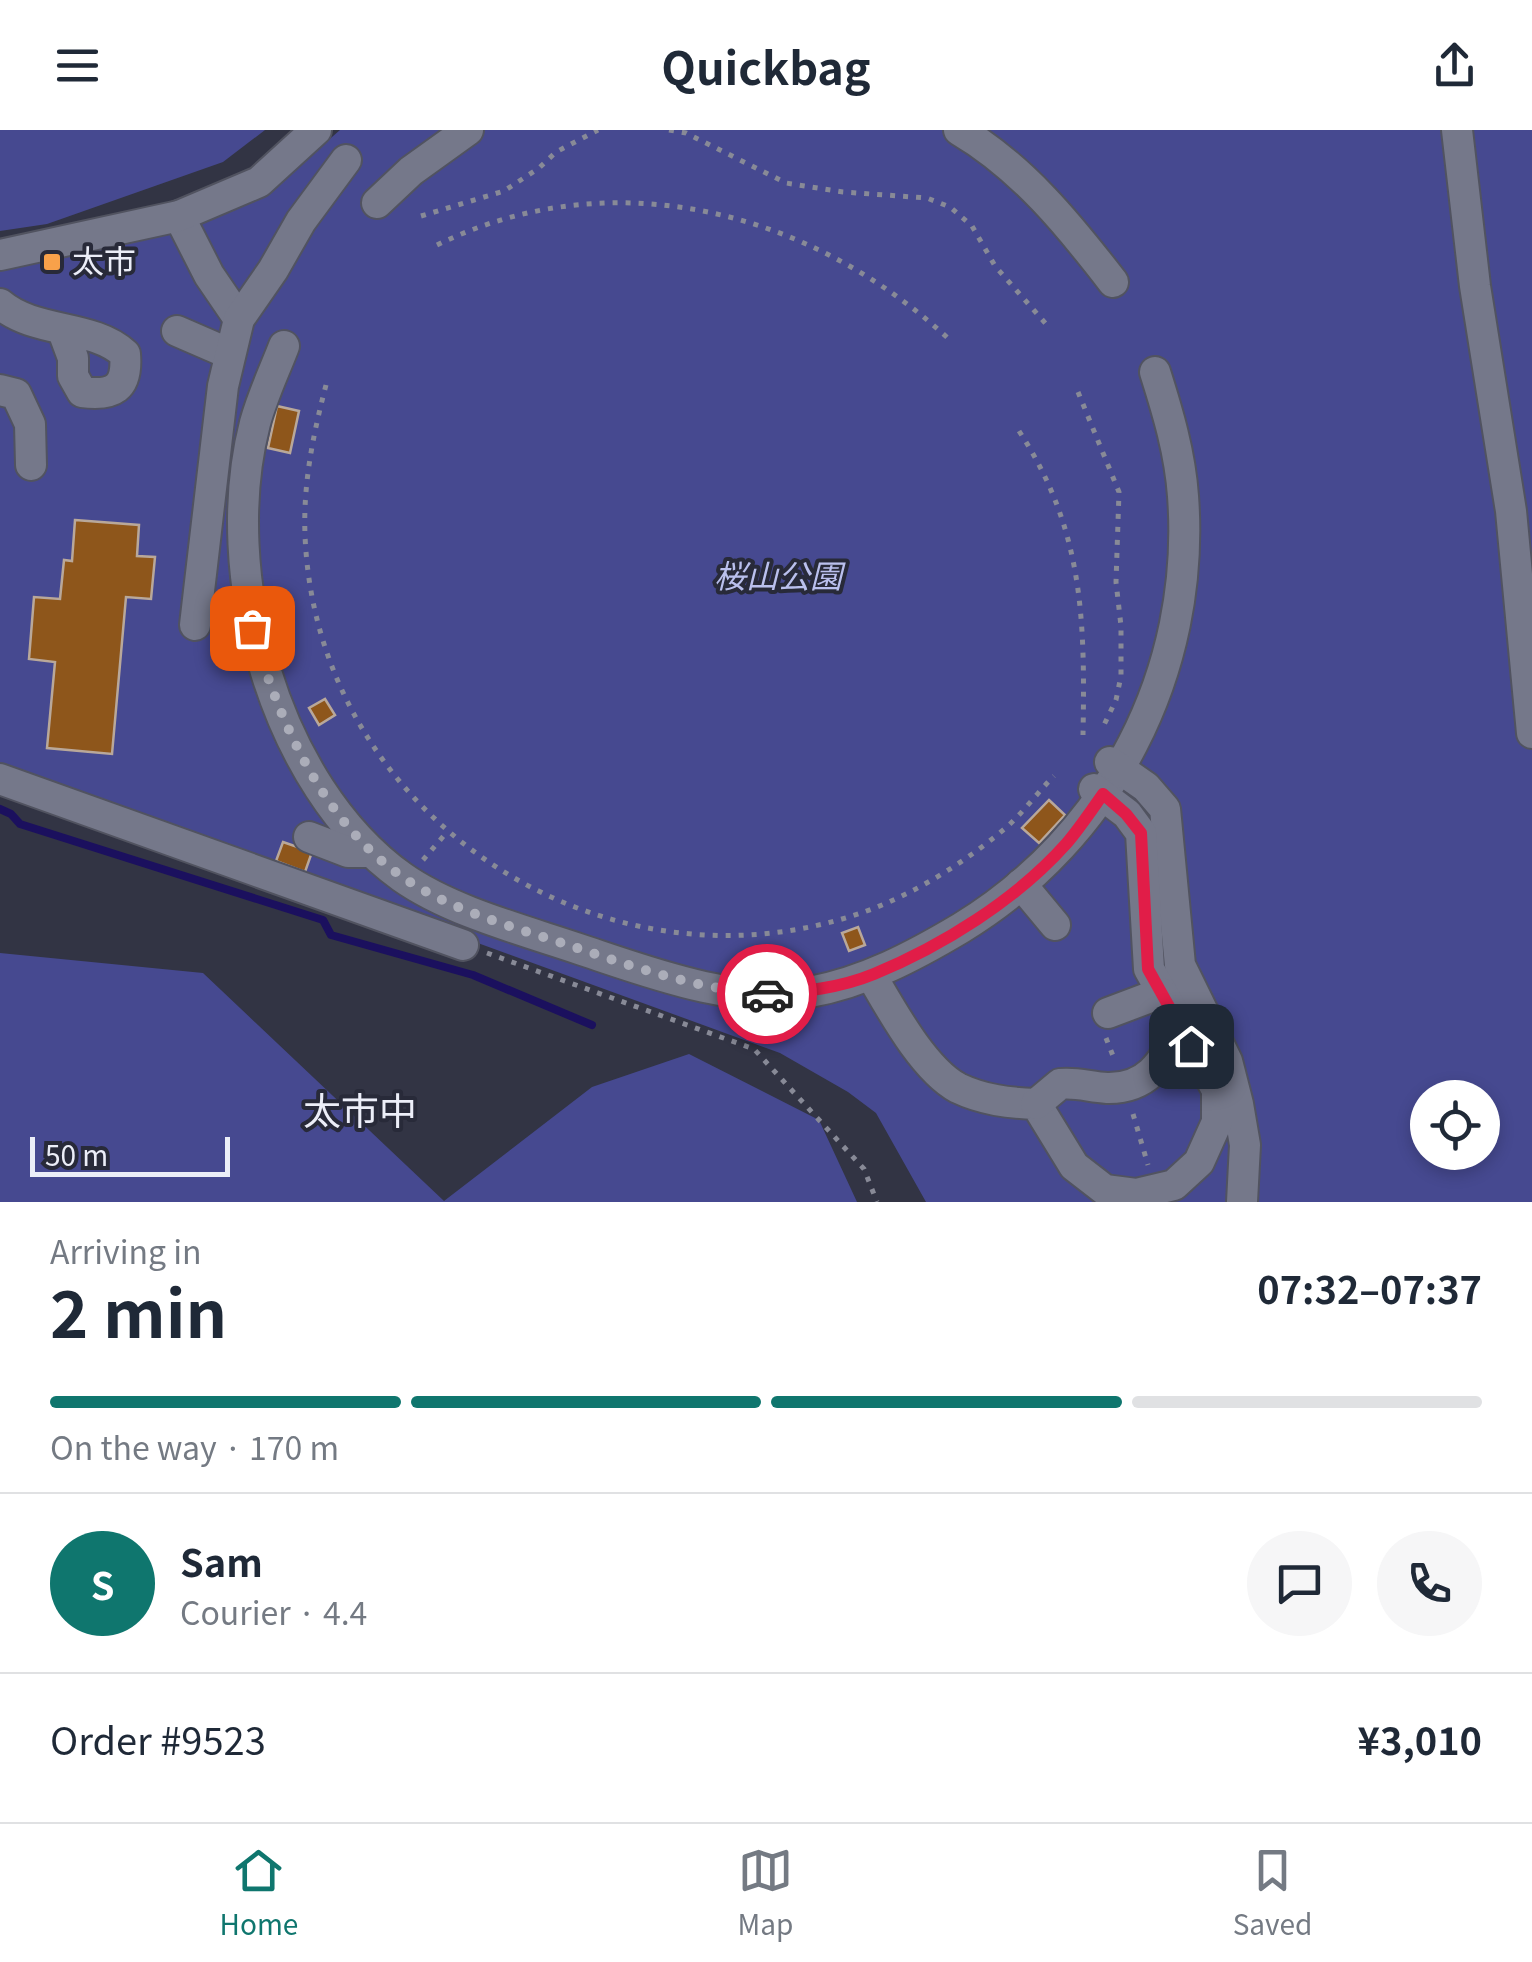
<!DOCTYPE html>
<meta charset="utf-8">
<style>
body{margin:0;font-family:Georgia,"Noto Sans JP",serif;background:#f6f6f7;color:#1f2937;height:100vh;display:flex;flex-direction:column;font-size:38px;white-space:nowrap}
*{box-sizing:border-box;margin:0}
p{font-size:32px;color:#747a83}
.icon{flex:none;width:55px;height:55px;fill:none;stroke:currentColor;stroke-width:2;stroke-linecap:round;stroke-linejoin:round}
.map{position:relative;height:1072px;overflow:hidden}
.side{display:flex;flex-direction:column;background:#fff;flex:1}
.side>*{flex:none}
.tools{position:absolute;left:1410px;top:950px;display:grid;gap:20px}
.tools a{display:grid;place-items:center;width:90px;height:90px;border-radius:50%;background:#fff;box-shadow:0 5px 15px #0003;font-size:50px}
.scale{position:absolute;left:30px;bottom:25px;width:200px;box-sizing:border-box;padding-left:10px;border:5px solid #eceef8;border-top:0;font-size:28px;line-height:35px;white-space:nowrap;color:#eceef8;-webkit-text-stroke:8px #282a39;paint-order:stroke}
.pin{position:absolute;display:grid;place-items:center;width:85px;height:85px;color:#fff;margin:-42px;border-radius:20px;box-shadow:0 5px 15px #0006}
.courier{position:absolute;display:grid;place-items:center;width:100px;height:100px;margin:-50px;border:8px solid #e11d48;border-radius:50%;background:#fff;color:#222;box-shadow:0 2px 12px #0007}
.head em{font-style:normal;font-weight:700}
.head div{display:flex;flex-direction:column-reverse}
.head{display:flex;align-items:center;justify-content:space-between;height:170px;padding:0 50px}
h1{font-size:65px;font-weight:700;line-height:75px}
.bar{display:grid;grid-template-columns:repeat(4,1fr);gap:15px 10px;align-content:center;height:120px;padding:0 50px}
.bar i{height:12px;border-radius:8px;background:#e0e1e3}
.bar .selected{background:#0f766e}
.bar p{grid-column:span 4}
.line{display:flex;align-items:center;gap:25px;padding:0 50px;border-top:2px solid #e0e1e3}
.line div{flex:1}
.round{display:grid;place-items:center;flex:none;width:105px;height:105px;border-radius:52px;background:#f6f6f7}
header{display:flex;justify-content:space-between;align-items:center;height:130px;padding:0 50px;background:#fff;font-size:45px;font-weight:700}
.tab-bar{display:flex;justify-content:space-around;align-items:center;height:140px;border-top:2px solid #e0e1e3;background:#fff;font-size:28px;color:#747a83}
.tab-bar a{display:grid;justify-items:center;gap:5px}
.tab-bar .selected{color:#0f766e}
.map>svg:first-child{display:block}
.green{fill:#464990;fill-rule:evenodd}
.lines{fill:none;stroke-linecap:round;stroke-linejoin:round}
.stream{stroke:#1b105e;stroke-width:8}
.building{fill:#8e561b;stroke:#b9a89a;stroke-width:2.5}
.minor-casing{stroke:#515360;stroke-width:34}
.path{stroke:#888a97;stroke-width:5;stroke-dasharray:5 8;stroke-linecap:butt}
.minor{stroke:#75788a;stroke-width:30}
.done{stroke:#abadb9;stroke-width:10;stroke-dasharray:0 18}
.route{stroke:#e11d48;stroke-width:12}
.poi-dot{fill:#f8a14a;stroke:#282a39;stroke-width:4}
.labels{text-anchor:middle;stroke-width:8;stroke-linejoin:round;paint-order:stroke}
.poi-label{font-size:32px;fill:#eceef8;stroke:#282a39;text-anchor:start}
.park-label{font-size:32px;font-style:italic;fill:#bac0ed;stroke:#282a39}
.quarter-label{font-size:38px;fill:#eceef8;stroke:#282a39}
</style>
<header><svg class="icon" aria-label="menu" viewBox="0 0 24 24"><path d="M4 6h16M4 12h16M4 18h16"/></svg>Quickbag<svg class="icon" aria-label="share" viewBox="0 0 24 24"><path d="M12 15V3M7 8l5-5 5 5M5 13v7h14v-7"/></svg></header>
<div class="map">
<svg width="1532" height="1072" viewBox="0 0 1532 1072">
<rect width="100%" height="100%" fill="#323444"/>
<g class="green">
<polygon points="0,0 265,0 223,32 47,94 0,101"/>
<path d="M340,0h1192v1072h-606l-50,-89 -28,-21 -68,-39 -780,-284v-499l196,-43 72,-34zM1428,968h54v54h-54z"/>
<polygon points="0,823 203,843 444,1071 592,957 689,924 819,990 857,1072 0,1072"/>
</g>
<g class="lines">
<polyline class="stream" points="0,679 11,684 20,694 323,790 331,805 473,845 592,895"/>
</g>
<g class="building">
<polygon points="277,276 299,281 290,323 268,318"/>
<polygon points="75,390 139,395 137,426 155,427 151,469 126,467 112,624 47,618 55,532 29,529 34,467 60,469 64,430 72,431"/>
<polygon points="325,569 335,585 319,595 309,578"/>
<polygon points="1049,670 1065,685 1039,713 1022,698"/>
<polygon points="283,712 312,722 305,742 276,731"/>
<polygon points="858,797 865,815 849,821 842,803"/>
</g>
<g class="lines">
<defs>
<g id="minor">
<path d="M959,0c63,37 110,95 154,152"/>
<polyline points="1457,0 1475,156 1511,381 1532,603"/>
<polyline points="377,73 411,41 468,0"/>
<polyline points="179,86 209,145 239,189"/>
<polyline points="0,125 179,86 259,52 316,0"/>
<path d="M0,174c35,30 93,20 125,50 3,35 -12,42 -43,38l-9,-16v-18l-10,-27"/>
<polyline points="177,201 230,224"/>
<path d="M284,216c-10,26 -22,51 -29,77 -39,150 19,362 147,454 48,34 121,53 177,72 72,24 155,56 231,43 55,-10 104,-36 151,-64 149,-91 235,-256 222,-432 -3,-43 -15,-83 -28,-124"/>
<polyline points="0,260 16,264 30,294 31,335"/>
<polyline points="195,495 223,256 239,189 273,140 301,91 346,30"/>
<polyline points="1110,632 1146,657 1165,679 1180,835 1227,931 1238,974 1245,1015 1242,1072"/>
<polyline points="0,649 463,815"/>
<polyline points="309,707 348,722 371,722"/>
<polyline points="1021,754 1055,795"/>
<path d="M871,845c20,34 52,94 87,113 25,12 51,15 78,16l38,62 31,24 31,4 38,-9 25,-23 18,-40v-32l-68,-121 -8,-136 -14,-19 -33,-25"/>
<polyline points="1108,883 1161,863"/>
<path d="M1036,974l24,-20c16,-2 30,3 47,4 42,1 56,-27 74,-59"/>
</g>
</defs>
<use href="#minor" class="minor-casing"/>
<g class="path">
<polyline points="669,0 686,3 786,53 843,62 927,68 950,77 972,96 995,136 1046,194"/>
<polyline points="421,86 504,61 539,38 556,22 598,0"/>
<path d="M437,115c176,-86 375,-34 514,96"/>
<path d="M326,255c-13,50 -23,99 -21,150 11,283 303,473 567,374 49,-19 96,-49 136,-83 16,-15 30,-34 46,-50"/>
<polyline points="1078,262 1119,362 1116,452 1121,496 1121,546 1116,570 1102,599"/>
<path d="M1019,301c65,99 66,190 64,304"/>
<polyline points="423,730 447,702"/>
<polyline points="487,823 754,919 864,1039 877,1072"/>
<polyline points="1106,908 1115,931"/>
<polyline points="1133,984 1148,1035"/>
</g>
<use href="#minor" class="minor"/>
</g>
<g class="lines">
<path class="done" d="M252,498c27,92 70,194 152,250 47,33 116,51 170,69 63,21 127,43 193,47"/>
<path class="route" d="M767,864c36,-2 73,-6 107,-20 68,-28 142,-74 192,-130 13,-15 25,-33 37,-50l23,20 15,19 7,136 43,77"/>
</g>
<rect class="poi-dot" x="42" y="122" width="20" height="20" rx="5"/>
<g class="labels">
<g class="poi-label">
<text x="72" y="143">太市</text>
</g>
<g class="park-label">
<text x="778" y="458">桜山公園</text>
</g>
<g class="quarter-label">
<text x="360" y="995">太市中</text>
</g>
</g>
</svg>
<div class="tools">
<a><svg class="icon" aria-label="locate" viewBox="0 0 24 24"><circle cx="12" cy="12" r="6"/><path d="M12 2v4M12 18v4M2 12h4M18 12h4"/></svg></a>
</div>
<div class="scale">50 m</div>
<div class="pin" style="left:252px;top:498px;background:#ea580c"><svg class="icon" aria-label="bag" viewBox="0 0 24 24"><path d="M5 8h14l-1 12H6zM9 8a3 3 0 0 1 6 0"/></svg></div>
<div class="pin" style="left:1191px;top:916px;background:#1f2937"><svg class="icon" aria-label="home" viewBox="0 0 24 24"><path d="M3 11l9-7 9 7M6 9v11h12V9"/></svg></div>
<div class="courier" style="left:767px;top:864px"><svg class="icon" aria-label="car" viewBox="0 0 24 24"><path d="M5 17H2v-5l4-1 3-4h7l3 4 3 1v5h-3M9 17h6M6 11h13"/><circle cx="7" cy="17" r="2"/><circle cx="17" cy="17" r="2"/></svg></div>
</div>
<section class="side">
<div class="head"><div><h1>2 min</h1><p>Arriving in</p></div><em>07:32–07:37</em></div>
<div class="bar"><i class="selected"></i><i class="selected"></i><i class="selected"></i><i></i><p>On the way · 170 m</p></div>
<div class="line" style="height:180px"><b class="round" style="background:#0f766e;color:#fff">S</b><div><b>Sam</b><p>Courier · 4.4</p></div><a class="round"><svg class="icon" aria-label="chat" viewBox="0 0 24 24"><path d="M4 5h16v11H9l-5 4z"/></svg></a><a class="round"><svg class="icon" aria-label="phone" viewBox="0 0 24 24"><path d="M5 4h4l2 5-3 2q2 4 5 5l2-3 5 2v4C11 20 4 13 5 4z"/></svg></a></div>
<div class="line" style="height:130px"><div>Order #9523</div><b>¥3,010</b></div>
</section>
<nav class="tab-bar">
<a class="selected"><svg class="icon" aria-label="home" viewBox="0 0 24 24"><path d="M3 11l9-7 9 7M6 9v11h12V9"/></svg>Home</a>
<a><svg class="icon" aria-label="map" viewBox="0 0 24 24"><path d="M3 6l6-2 6 2 6-2v14l-6 2-6-2-6 2zM9 4v14M15 6v14"/></svg>Map</a>
<a><svg class="icon" aria-label="saved" viewBox="0 0 24 24"><path d="M7 4h10v16l-5-4-5 4z"/></svg>Saved</a>
</nav>
